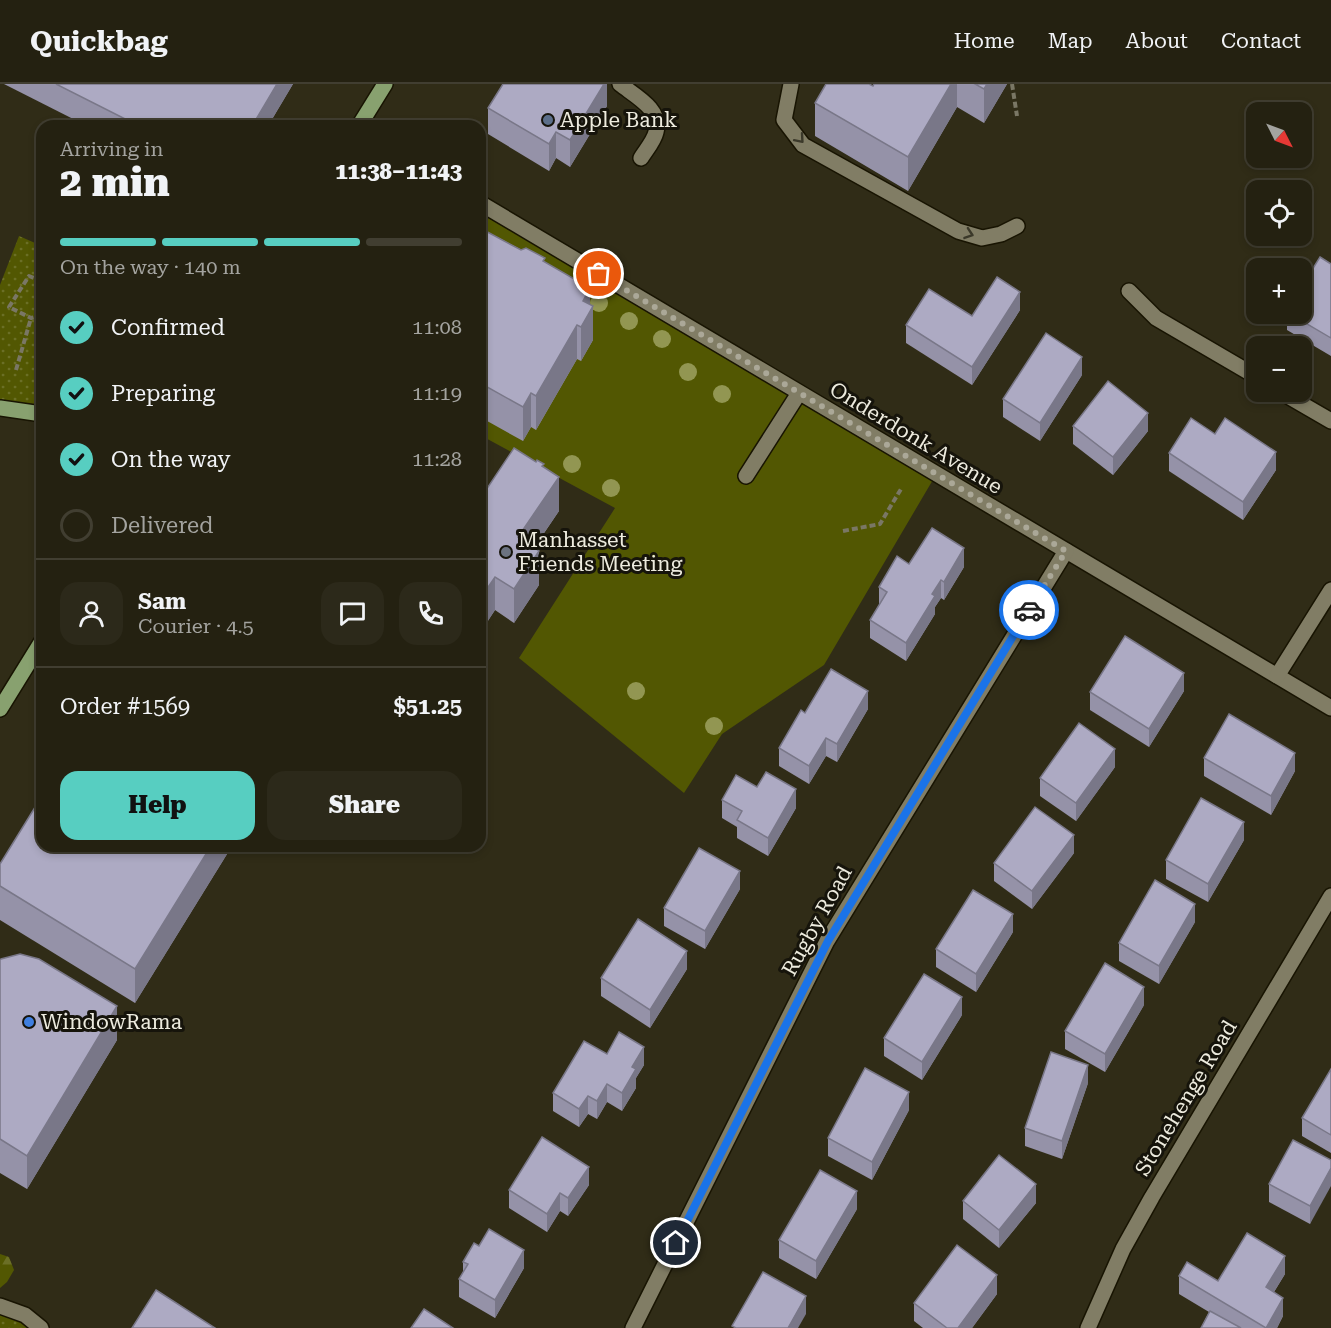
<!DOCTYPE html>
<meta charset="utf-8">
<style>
body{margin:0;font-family:"Roboto Serif",serif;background:#2c291a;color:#f1f3f6;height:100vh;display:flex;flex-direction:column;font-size:22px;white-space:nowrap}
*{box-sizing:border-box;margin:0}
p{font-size:20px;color:#a3a39f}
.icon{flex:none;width:33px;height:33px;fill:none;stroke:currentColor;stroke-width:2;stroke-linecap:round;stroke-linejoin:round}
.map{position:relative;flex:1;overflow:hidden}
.sheet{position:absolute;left:36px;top:36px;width:450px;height:732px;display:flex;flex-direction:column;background:#242111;border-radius:18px;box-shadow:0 3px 9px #0003,0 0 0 2px #413e31}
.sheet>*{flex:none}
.needle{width:39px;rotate:132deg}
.fabs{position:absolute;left:1246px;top:18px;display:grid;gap:12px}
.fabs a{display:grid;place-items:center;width:66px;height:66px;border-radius:12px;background:#242111;box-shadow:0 3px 9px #0003,0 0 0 2px #413e31;font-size:30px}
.pin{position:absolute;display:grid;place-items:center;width:51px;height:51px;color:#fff;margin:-26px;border:3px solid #fff;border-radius:50%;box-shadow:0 2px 6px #0007}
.courier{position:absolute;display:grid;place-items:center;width:60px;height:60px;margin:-30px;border:4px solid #1a73e8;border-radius:50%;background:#fff;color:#222;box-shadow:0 2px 8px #0007}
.summary em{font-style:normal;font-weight:800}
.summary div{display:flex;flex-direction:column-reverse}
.summary{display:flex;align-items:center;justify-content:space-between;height:102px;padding:0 24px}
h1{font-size:39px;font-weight:800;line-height:45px}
.bar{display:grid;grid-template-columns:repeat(4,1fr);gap:9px 6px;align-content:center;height:72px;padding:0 24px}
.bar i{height:8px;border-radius:4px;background:#413e31}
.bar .on{background:#57cec1}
.bar p{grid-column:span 4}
.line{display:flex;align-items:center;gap:15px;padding:0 24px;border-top:2px solid #413e31}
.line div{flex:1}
.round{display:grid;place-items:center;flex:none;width:63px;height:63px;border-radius:18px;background:#2c291a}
ol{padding:0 24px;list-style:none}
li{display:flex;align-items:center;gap:18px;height:66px}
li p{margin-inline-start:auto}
li .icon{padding:6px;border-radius:50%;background:#57cec1;color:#111;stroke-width:4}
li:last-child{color:#a3a39f}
li i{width:33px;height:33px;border:3px solid #413e31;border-radius:50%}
.button{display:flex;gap:12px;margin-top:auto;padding:12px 24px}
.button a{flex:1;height:69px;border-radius:18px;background:#57cec1;color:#111;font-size:24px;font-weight:800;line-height:69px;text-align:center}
.button a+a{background:#2c291a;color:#f1f3f6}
header{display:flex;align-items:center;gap:36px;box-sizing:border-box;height:84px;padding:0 30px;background:#242111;border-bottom:2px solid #413e31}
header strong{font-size:28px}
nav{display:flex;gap:33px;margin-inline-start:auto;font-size:21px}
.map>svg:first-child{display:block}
.grass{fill:#525702}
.forest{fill:url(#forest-firs)}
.park{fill:url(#park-dots)}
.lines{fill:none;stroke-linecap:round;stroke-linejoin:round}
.minor-casing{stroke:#181402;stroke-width:18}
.major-casing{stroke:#181402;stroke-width:18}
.path{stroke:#7a7765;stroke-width:4;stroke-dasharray:6 3;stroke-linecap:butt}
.minor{stroke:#817d65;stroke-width:15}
.major{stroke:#88a16f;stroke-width:15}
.tree{fill:#929652}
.wall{fill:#9592a8}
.shaded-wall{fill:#797788}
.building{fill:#adaac3;stroke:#797788;stroke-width:1.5}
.oneway{stroke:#3b392a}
.done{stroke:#aba898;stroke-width:6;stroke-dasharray:0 10.8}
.route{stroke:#1a73e8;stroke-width:8}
.service-dot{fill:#5c6f8a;stroke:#16140b;stroke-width:2}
.worship-dot{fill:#6b7280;stroke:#16140b;stroke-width:2}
.shop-dot{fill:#3f7fe0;stroke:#16140b;stroke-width:2}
.labels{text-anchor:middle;stroke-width:6;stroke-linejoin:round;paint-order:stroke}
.poi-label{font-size:21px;fill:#edebde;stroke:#16140b;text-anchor:start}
.street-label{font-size:21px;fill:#edebde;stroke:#16140b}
</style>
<header>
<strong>Quickbag</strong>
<nav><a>Home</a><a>Map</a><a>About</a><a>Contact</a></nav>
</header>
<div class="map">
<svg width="1331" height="1244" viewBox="0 0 1331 1244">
<defs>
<pattern id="forest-firs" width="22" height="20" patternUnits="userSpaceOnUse" patternTransform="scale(1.5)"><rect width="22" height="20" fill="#525702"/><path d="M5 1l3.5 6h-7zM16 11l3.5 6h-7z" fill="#6b6f26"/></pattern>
<pattern id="park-dots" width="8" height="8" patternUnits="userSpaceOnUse" patternTransform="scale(1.5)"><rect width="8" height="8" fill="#525702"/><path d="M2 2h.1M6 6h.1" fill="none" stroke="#6b6f26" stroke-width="1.8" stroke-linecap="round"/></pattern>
</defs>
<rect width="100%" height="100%" fill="#302c17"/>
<polygon class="grass" points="480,129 934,394 824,581 722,650 684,709 519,574 615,424 480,351"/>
<polygon class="forest" points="0,1170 9,1173 14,1186 7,1198 0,1204"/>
<g class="park">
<polygon points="19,152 42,162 42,330 0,326 0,201"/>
<polygon points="0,1222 41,1244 0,1244"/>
</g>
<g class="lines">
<defs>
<g id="minor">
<path d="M620,0c15,12 42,25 36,48 -2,9 -10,18 -15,26"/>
<polyline points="791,0 784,36 803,61 958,147 982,154 1001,150 1017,142"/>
<polyline points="480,119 1331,624"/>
<polyline points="1129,207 1156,234 1257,293"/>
<polyline points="1281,308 1331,337"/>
<polyline points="746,392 799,309"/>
<polyline points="1277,592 1331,506"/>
<polyline points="0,1222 25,1231 41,1244"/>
<polyline points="633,1244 827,857 1066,467"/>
<polyline points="1088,1244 1123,1165 1152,1113 1331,812"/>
</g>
<g id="major">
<polyline points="359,42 385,0"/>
<polyline points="0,324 42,330"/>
<polyline points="0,625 42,557"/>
</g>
</defs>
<use href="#minor" class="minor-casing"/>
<use href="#major" class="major-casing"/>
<g class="path">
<polyline points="1012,0 1017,32"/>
<polyline points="42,197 29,192 9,223 31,234 42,231"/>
<polyline points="16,286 31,234"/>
<polyline points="843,447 880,440 901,405"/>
</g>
<use href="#minor" class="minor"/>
<use href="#major" class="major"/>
</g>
<g class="tree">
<circle cx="599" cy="219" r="9"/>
<circle cx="629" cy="237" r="9"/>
<circle cx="662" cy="255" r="9"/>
<circle cx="688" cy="288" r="9"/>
<circle cx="722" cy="310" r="9"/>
<circle cx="572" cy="380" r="9"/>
<circle cx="611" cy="404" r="9"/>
<circle cx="636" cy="607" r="9"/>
<circle cx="714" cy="642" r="9"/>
</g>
<g class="wall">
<polygon points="4,0 293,0 268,42 87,42"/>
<polygon points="607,0 607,22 570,83 556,74 549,87 488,50 488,24"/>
<polygon points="874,0 1007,0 984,39 957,23 908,107 815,52 815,19 873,2"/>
<polygon points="480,144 545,178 590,221 593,256 581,277 577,275 536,346 531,343 523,357 480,333"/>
<polygon points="1331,180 1331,272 1287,246 1287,230 1302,230"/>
<polygon points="1020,226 972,301 906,259 906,241"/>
<polygon points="1082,291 1040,357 1003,333 1003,315"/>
<polygon points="1073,342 1148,347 1113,391 1073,360"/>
<polygon points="1215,350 1276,386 1243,436 1169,387 1169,369"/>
<polygon points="544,383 559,427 534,464 539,501 514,539 495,526 480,549 480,415"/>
<polygon points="909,480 964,483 944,516 941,514 935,523 935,530 906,577 870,554 870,536 879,521 879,503"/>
<polygon points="1184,607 1149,663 1090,626 1090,608"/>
<polygon points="868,625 837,678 826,672 809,700 779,682 779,664 805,629"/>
<polygon points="1204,674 1295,687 1271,731 1204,692"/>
<polygon points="1115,683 1076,737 1040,712 1040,694"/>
<polygon points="757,703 796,724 768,772 737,754 737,743 722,734 722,716"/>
<polygon points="1244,756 1208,818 1166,795 1166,776"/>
<polygon points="42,762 232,762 135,919 0,836 0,780"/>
<polygon points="1074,769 1032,825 994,797 994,779"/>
<polygon points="740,805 705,865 664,842 664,824"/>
<polygon points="1195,838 1159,900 1119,877 1119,859"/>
<polygon points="1013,848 976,908 936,883 936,865"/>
<polygon points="0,876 117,956 27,1105 0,1089"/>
<polygon points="687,885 650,944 601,912 601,894"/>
<polygon points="1144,921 1105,988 1065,965 1065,947"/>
<polygon points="962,931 922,996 884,972 884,954"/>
<polygon points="607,970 644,981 636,994 636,1004 622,1027 607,1018 597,1035 588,1030 579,1043 553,1027 553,1009"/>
<polygon points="1331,985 1331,1069 1302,1052 1302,1034"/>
<polygon points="1088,999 1062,1075 1025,1062 1025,1044"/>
<polygon points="909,1026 872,1096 828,1072 828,1054"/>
<polygon points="1331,1076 1310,1140 1269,1118 1269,1100"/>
<polygon points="589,1101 568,1132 560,1127 547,1148 509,1124 509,1106"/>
<polygon points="963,1117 1036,1119 999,1164 963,1135"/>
<polygon points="857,1125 816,1195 779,1174 779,1156"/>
<polygon points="479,1162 524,1184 495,1234 459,1213 459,1195 463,1188 463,1178"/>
<polygon points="1285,1190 1274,1208 1283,1232 1277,1244 1201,1244 1209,1228 1179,1210 1179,1192 1218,1197"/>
<polygon points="997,1210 972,1244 923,1244 914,1237 914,1219"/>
</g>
<g class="shaded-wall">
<polygon points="277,0 293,0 268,42 252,42"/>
<polygon points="604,0 607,0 607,22 570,83 570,56"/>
<polygon points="951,0 957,0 957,23 908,107 908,73"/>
<polygon points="987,0 1007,0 984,39 984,5"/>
<polygon points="556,48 556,74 549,87 549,60"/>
<polygon points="590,204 590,228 593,222 593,256 581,277 581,243 583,217"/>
<polygon points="1020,208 1020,226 972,301 972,283"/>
<polygon points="577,241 577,275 536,346 536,312"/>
<polygon points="1082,273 1082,291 1040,357 1040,339"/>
<polygon points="531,309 531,343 523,357 523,323"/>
<polygon points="1148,329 1148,347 1113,391 1113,373"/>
<polygon points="1276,368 1276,386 1243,436 1243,418"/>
<polygon points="559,393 559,427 518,487 518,453"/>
<polygon points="964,464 964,483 944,516 944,498"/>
<polygon points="539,467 539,501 514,539 514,505"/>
<polygon points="495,493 495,526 480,549 480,515"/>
<polygon points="941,496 941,514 935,523 935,530 906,577 906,559 932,510"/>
<polygon points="1184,589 1184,607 1149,663 1149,645"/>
<polygon points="868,607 868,625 837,678 837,660"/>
<polygon points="826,654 826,672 809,700 809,682"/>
<polygon points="1115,665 1115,683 1076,737 1076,719"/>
<polygon points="1295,669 1295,687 1271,731 1271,712"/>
<polygon points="796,705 796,724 768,772 768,754"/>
<polygon points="1244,738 1244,756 1208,818 1208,800"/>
<polygon points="1074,751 1074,769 1032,825 1032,807"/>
<polygon points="211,762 232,762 135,919 135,885"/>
<polygon points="740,787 740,805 705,865 705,847"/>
<polygon points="1195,820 1195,838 1159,900 1159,882"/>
<polygon points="1013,830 1013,848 976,908 976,890"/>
<polygon points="687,867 687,885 650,944 650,926"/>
<polygon points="1144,903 1144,921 1105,988 1105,970"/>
<polygon points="962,913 962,931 922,996 922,978"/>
<polygon points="117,922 117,956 27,1105 27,1072"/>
<polygon points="644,963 644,981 636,994 636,1004 622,1027 622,1009 632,983"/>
<polygon points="1088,981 1088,999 1062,1075 1062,1057"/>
<polygon points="607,1000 607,1018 597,1035 597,1017"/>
<polygon points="909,1008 909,1026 872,1096 872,1078"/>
<polygon points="588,1012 588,1030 579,1043 579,1025"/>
<polygon points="589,1083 589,1101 568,1132 568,1114"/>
<polygon points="1331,1084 1331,1102 1310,1140 1310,1122"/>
<polygon points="1036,1100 1036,1119 999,1164 999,1146"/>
<polygon points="857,1107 857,1125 816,1195 816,1177"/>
<polygon points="560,1109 560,1127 547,1148 547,1130"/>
<polygon points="524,1166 524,1184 495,1234 495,1216"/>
<polygon points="1285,1172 1285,1190 1266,1221 1266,1203"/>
<polygon points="997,1191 997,1210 972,1244 958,1244"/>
<polygon points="806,1212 806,1230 798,1244 788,1244"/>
<polygon points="1283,1214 1283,1232 1277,1244 1266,1244"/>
</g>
<g class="building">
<polygon points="56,0 277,0 252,42 139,42"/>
<polygon points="503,0 604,0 570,56 556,48 549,60 488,24"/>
<polygon points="826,0 869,0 873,2 874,0 951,0 908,73 815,19"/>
<polygon points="975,0 987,0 984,5"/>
<polygon points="480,144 521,166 526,164 545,174 543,177 590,204 583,217 593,222 581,243 577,241 536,312 531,309 523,323 480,299"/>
<polygon points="1320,173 1331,180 1331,254 1290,230 1302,230 1302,202"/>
<polygon points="997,193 1020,208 972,283 906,241 929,205 972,232"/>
<polygon points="1046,249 1082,273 1040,339 1003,315"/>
<polygon points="1108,297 1148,329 1113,373 1073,342"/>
<polygon points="1191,334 1215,350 1225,334 1276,368 1243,418 1169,369"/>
<polygon points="514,364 536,378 537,376 544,380 542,382 559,393 518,453 539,467 514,505 495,493 480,515 480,415"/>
<polygon points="932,444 964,464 944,498 941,496 932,510 935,512 906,559 870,536 887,508 879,503 897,472 909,480"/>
<polygon points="1125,552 1184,589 1149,645 1090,608"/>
<polygon points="831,585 868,607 837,660 826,654 809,682 779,664 801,626 805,629"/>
<polygon points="1229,630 1295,669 1271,712 1204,674"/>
<polygon points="1079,639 1115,665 1076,719 1040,694"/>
<polygon points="766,688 796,705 768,754 737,736 742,727 722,716 736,691 757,703"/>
<polygon points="42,712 42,762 211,762 135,885 0,802 0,780"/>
<polygon points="1201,714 1244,738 1208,800 1166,776"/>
<polygon points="1035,723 1074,751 1032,807 994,779"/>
<polygon points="699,764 740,787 705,847 664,824"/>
<polygon points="1155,796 1195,820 1159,882 1119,859"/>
<polygon points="973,806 1013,830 976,890 936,865"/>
<polygon points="638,835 687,867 650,926 601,894"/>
<polygon points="20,870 39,875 117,922 27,1072 0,1055 0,876 1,875"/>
<polygon points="1105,879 1144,903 1105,970 1065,947"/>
<polygon points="924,890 962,913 922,978 884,954"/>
<polygon points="619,948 644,963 632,983 636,985 622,1009 607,1000 597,1017 588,1012 579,1025 553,1009 584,957 607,970"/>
<polygon points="1051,968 1088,981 1062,1057 1025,1044"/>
<polygon points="865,984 909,1008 872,1078 828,1054"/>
<polygon points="1331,985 1331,1051 1302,1034"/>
<polygon points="542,1053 589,1083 568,1114 560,1109 547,1130 509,1106"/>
<polygon points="1293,1056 1331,1076 1331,1084 1310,1122 1269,1100"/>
<polygon points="999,1071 1036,1100 999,1146 963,1117"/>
<polygon points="820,1086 857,1107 816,1177 779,1156"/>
<polygon points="489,1145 524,1166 495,1216 459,1195 468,1180 463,1178 474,1159 479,1162"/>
<polygon points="1247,1149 1285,1172 1266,1203 1283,1214 1266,1244 1179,1192 1187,1178 1218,1197"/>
<polygon points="957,1161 997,1191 958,1244 947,1244 914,1219"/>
<polygon points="763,1188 806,1212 788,1244 736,1244 732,1242"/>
<polygon points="156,1206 215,1244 132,1244"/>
<polygon points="424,1225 453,1244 411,1244"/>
<polygon points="1210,1227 1241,1244 1201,1244"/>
</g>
<defs><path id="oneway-chevron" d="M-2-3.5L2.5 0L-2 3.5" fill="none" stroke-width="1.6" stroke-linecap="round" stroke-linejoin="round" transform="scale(1.5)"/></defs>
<g class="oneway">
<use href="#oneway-chevron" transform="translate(800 55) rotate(49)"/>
<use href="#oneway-chevron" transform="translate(969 150) rotate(19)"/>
</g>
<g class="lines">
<polyline class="done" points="599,190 1066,467 1029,526"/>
<polyline class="route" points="676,1159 828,857 1029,526"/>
</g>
<circle class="service-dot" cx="548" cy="36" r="6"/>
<circle class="worship-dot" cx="506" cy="468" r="6"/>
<circle class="shop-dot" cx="29" cy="938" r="6"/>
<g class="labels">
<g class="poi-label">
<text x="560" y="43">Apple Bank</text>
<text x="518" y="463">Manhasset<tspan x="518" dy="24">Friends Meeting</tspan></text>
<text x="41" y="945">WindowRama</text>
</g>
<g class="street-label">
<text transform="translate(916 354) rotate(31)" y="7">Onderdonk Avenue</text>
<text transform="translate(817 837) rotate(-61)" y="7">Rugby Road</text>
<text transform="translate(1186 1014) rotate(-59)" y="7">Stonehenge Road</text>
</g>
</g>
</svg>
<div class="fabs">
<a><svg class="needle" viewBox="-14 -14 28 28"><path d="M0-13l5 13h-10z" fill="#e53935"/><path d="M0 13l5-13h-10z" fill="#a3a39f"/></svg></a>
<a><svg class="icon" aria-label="locate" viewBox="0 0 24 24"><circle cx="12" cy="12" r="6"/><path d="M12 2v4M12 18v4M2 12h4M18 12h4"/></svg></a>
<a>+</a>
<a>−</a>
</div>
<div class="pin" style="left:599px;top:190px;background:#ea580c"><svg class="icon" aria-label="bag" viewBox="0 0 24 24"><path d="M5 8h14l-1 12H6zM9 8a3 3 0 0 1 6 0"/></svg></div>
<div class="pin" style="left:676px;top:1159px;background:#1f2937"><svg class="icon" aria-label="home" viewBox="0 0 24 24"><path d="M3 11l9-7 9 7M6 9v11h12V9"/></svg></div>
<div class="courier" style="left:1029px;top:526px"><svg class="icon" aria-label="car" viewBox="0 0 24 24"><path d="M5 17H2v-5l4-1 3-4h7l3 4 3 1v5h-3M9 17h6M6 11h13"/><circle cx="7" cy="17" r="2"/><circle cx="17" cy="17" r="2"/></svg></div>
<section class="sheet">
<div class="summary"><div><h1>2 min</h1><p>Arriving in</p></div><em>11:38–11:43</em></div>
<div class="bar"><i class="on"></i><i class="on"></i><i class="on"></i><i></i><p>On the way · 140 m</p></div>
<ol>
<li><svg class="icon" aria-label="check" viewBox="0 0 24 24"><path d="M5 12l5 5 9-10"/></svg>Confirmed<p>11:08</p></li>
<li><svg class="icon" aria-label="check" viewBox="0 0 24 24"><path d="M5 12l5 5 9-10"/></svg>Preparing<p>11:19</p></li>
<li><svg class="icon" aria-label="check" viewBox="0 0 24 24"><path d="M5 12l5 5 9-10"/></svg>On the way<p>11:28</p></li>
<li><i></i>Delivered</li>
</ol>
<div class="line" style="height:108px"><a class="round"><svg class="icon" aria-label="person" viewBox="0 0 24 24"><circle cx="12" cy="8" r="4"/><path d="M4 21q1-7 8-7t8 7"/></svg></a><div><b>Sam</b><p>Courier · 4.5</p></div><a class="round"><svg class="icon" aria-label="chat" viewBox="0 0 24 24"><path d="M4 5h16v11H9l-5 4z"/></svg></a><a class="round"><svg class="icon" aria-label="phone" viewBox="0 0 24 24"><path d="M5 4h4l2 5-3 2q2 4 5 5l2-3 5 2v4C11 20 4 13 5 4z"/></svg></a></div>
<div class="line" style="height:78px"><div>Order #1569</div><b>$51.25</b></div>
<div class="button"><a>Help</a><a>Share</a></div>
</section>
</div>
